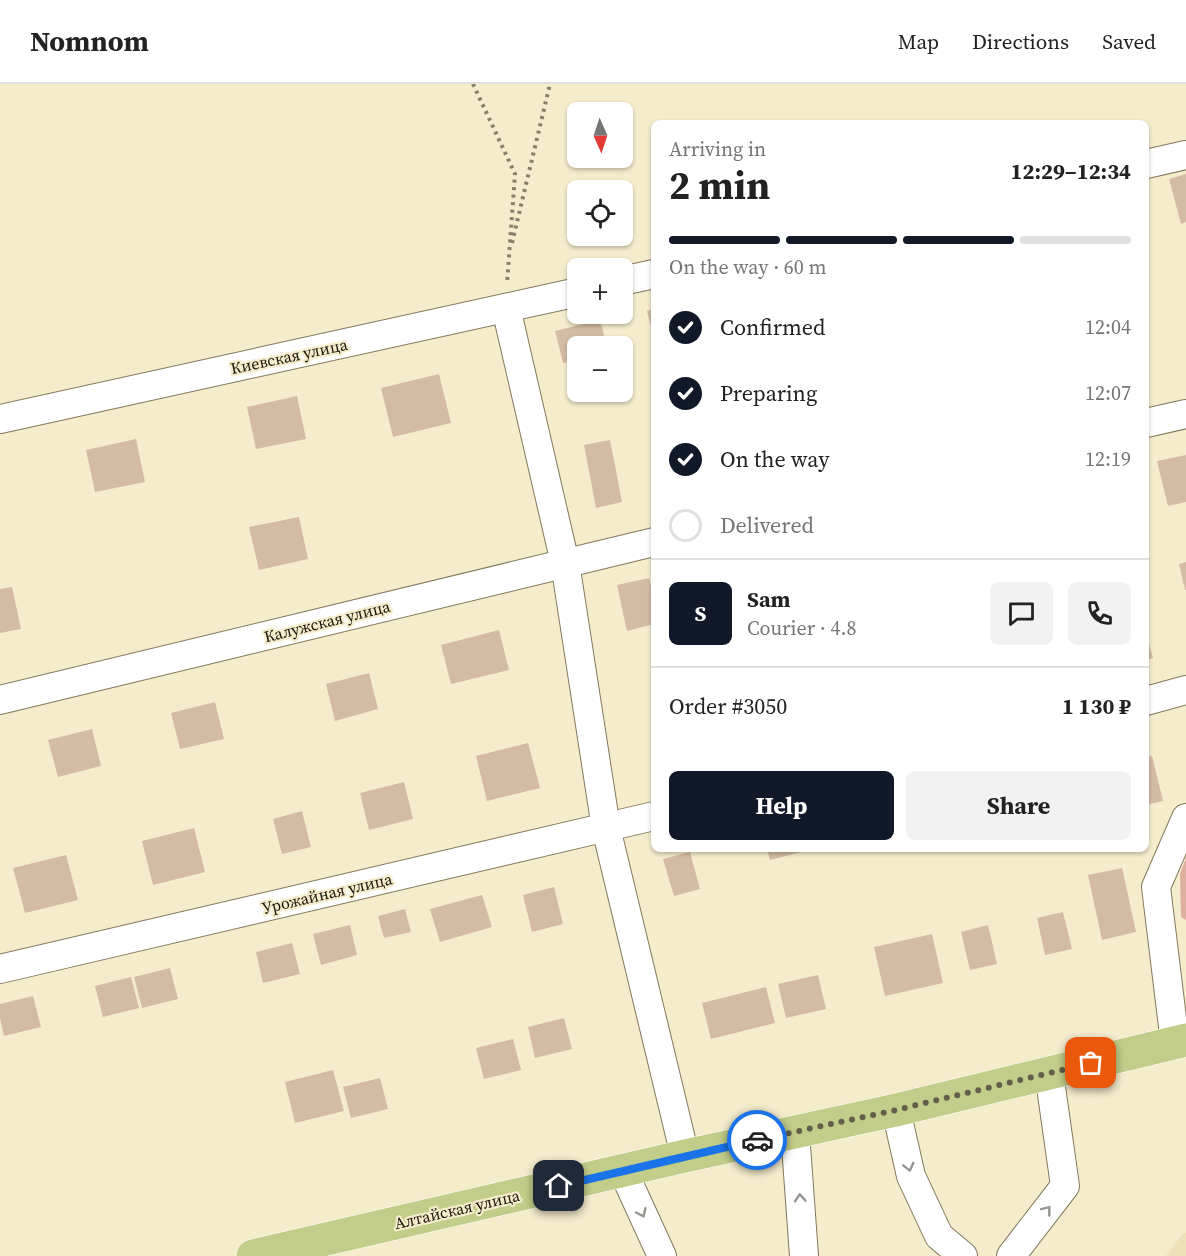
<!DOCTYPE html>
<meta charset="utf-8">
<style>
body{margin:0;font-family:"Source Serif 4",serif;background:#f2f2f2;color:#222;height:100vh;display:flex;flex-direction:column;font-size:22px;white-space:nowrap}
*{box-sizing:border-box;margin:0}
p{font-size:20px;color:#767676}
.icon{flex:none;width:33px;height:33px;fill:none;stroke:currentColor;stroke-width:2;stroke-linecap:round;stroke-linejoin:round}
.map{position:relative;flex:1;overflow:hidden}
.panel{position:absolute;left:651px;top:36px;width:498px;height:732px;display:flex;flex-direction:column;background:#fff;border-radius:9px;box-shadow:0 2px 4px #0004}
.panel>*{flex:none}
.needle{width:39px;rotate:177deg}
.controls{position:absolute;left:567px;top:18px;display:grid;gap:12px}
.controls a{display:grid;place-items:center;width:66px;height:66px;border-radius:9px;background:#fff;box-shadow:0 2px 4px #0004;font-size:30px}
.pin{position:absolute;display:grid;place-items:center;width:51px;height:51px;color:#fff;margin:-26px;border-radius:12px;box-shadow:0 3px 9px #0006}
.courier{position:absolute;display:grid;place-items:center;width:60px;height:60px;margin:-30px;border:4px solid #1a73e8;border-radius:50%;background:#fff;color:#222;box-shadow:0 2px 8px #0007}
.summary em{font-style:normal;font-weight:700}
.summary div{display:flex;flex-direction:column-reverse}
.summary{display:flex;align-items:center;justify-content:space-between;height:102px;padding:0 18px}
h1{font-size:39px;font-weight:700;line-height:45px}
.bar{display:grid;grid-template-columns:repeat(4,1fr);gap:9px 6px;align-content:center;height:72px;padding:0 18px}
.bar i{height:8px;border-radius:4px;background:#e0e0e0}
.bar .on{background:#111827}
.bar p{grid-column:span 4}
.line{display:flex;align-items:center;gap:15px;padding:0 18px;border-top:2px solid #e0e0e0}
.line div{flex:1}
.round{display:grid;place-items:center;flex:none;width:63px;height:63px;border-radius:9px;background:#f2f2f2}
ol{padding:0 18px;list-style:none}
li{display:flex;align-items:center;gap:18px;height:66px}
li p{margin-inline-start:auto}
li .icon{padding:6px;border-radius:50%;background:#111827;color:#fff;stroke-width:4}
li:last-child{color:#767676}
li i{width:33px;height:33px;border:3px solid #e0e0e0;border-radius:50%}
.button{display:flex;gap:12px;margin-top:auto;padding:12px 18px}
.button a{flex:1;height:69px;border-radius:9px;background:#111827;color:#fff;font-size:24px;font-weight:700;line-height:69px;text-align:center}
.button a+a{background:#f2f2f2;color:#222}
header{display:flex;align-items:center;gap:36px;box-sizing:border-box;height:84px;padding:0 30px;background:#fff;border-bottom:2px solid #e0e0e0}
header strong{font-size:28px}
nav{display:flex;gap:33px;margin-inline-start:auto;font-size:21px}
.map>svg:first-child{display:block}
.built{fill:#ede1b9}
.green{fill:#deb09e}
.building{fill:#d4bca4}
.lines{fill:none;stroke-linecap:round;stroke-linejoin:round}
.minor-casing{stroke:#80785b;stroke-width:30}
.major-casing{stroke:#fff;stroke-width:34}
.path{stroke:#86806a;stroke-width:4;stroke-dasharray:3 4.5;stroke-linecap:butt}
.minor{stroke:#fff;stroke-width:28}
.major{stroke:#c1cd88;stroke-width:33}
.oneway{stroke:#969590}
.done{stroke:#645f4d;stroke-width:6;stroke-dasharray:0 10.8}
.route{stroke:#1a73e8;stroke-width:8}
.labels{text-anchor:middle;stroke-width:4.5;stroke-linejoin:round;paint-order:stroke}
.street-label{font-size:16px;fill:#161308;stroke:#f5eccc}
</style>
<header>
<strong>Nomnom</strong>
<nav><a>Map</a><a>Directions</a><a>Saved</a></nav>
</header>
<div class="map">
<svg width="1186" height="1172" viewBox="0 0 1186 1172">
<rect width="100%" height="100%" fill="#f5eccc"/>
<polygon class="built" points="1184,1148 1186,1149 1186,1172 1166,1172"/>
<polygon class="green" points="1186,774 1186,836 1181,833 1180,790"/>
<g class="building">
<polygon points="1186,90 1186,138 1181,140 1169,95"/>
<polygon points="654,225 654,250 653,251 647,227"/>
<polygon points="600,236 607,262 578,262 578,276 563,279 555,247"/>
<polygon points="439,290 451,339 393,353 381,304"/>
<polygon points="297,312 306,355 256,365 247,323"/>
<polygon points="136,355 145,398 95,408 86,366"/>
<polygon points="610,356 622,418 596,424 584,361"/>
<polygon points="1186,371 1186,418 1168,422 1157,377"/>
<polygon points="299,433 308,475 259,486 249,443"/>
<polygon points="1186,478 1186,506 1185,506 1179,480"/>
<polygon points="649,494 654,516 654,540 627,547 617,501"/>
<polygon points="12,503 21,545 0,549 0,505"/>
<polygon points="499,546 509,586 451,600 441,561"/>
<polygon points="1146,548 1153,574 1146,576"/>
<polygon points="369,589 378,625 335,637 326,600"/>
<polygon points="215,618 224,655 180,665 171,629"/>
<polygon points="92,645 101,682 58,693 48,656"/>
<polygon points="528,659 540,704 487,717 476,672"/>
<polygon points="1152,672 1163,717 1146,721 1146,673"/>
<polygon points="404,698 413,735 369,746 360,709"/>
<polygon points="302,727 311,763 282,770 273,735"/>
<polygon points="194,744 205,788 153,801 142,757"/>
<polygon points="767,765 809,765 809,766 770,776"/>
<polygon points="690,768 700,805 674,812 663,775"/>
<polygon points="66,771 78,816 25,829 13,784"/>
<polygon points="1122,784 1136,848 1102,856 1088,791"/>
<polygon points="554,803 563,840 532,848 523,811"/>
<polygon points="482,811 492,843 440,858 430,825"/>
<polygon points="405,825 411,848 384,854 378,832"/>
<polygon points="1063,828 1072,865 1045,871 1037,834"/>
<polygon points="350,841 357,871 321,881 313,850"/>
<polygon points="988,841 997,880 970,886 961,848"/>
<polygon points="932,850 943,899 885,912 874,863"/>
<polygon points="292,859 300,890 263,899 256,868"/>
<polygon points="170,884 178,915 142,924 134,893"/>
<polygon points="818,891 826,925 786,934 778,900"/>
<polygon points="131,893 139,924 103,933 95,902"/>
<polygon points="766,903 775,939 711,955 702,919"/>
<polygon points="33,912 41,943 4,952 0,934 0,920"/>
<polygon points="564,934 572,965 535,974 528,943"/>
<polygon points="513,955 521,986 484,995 476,964"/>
<polygon points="333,986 344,1027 295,1039 285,998"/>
<polygon points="380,994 388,1025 351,1034 343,1003"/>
</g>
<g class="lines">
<defs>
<g id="minor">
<polyline points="1146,80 1186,71"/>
<polyline points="622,197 654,190"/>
<polyline points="506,224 565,479 606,744 685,1072"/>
<polyline points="0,335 578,208"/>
<polyline points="1146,339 1186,330"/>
<polyline points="0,616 654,458"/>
<polyline points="1146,617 1186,606"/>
<polyline points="0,885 654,732"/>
<polyline points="1175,959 1156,803 1186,734"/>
<polyline points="896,1026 911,1092 939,1152 963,1172"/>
<polyline points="795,1048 804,1172"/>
<polyline points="623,1087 662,1172"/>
<polyline points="1011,1172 1065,1102 1049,989"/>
</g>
<polyline id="major" points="253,1172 685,1072 896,1026 1186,956"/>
</defs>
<use href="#minor" class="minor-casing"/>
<use href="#major" class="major-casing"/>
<g class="path">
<polyline points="473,0 515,90 507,200"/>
<polyline points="512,159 550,0"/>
</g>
<use href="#minor" class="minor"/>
<use href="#major" class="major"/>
</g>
<defs><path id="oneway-chevron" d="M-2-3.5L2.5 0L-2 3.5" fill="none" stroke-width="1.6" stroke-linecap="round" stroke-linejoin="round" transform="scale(1.5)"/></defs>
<g class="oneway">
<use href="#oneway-chevron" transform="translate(909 1083) rotate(76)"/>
<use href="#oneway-chevron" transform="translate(800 1114) rotate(-94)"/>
<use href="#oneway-chevron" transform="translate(1047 1126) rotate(-52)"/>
<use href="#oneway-chevron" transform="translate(642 1129) rotate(65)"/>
</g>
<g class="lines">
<polyline class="done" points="757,1056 896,1026 1091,979"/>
<polyline class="route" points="559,1102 757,1056"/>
</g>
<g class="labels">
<g class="street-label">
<text transform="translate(289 272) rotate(-12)" y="6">Киевская улица</text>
<text transform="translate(327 537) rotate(-14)" y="6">Калужская улица</text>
<text transform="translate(327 809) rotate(-13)" y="6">Урожайная улица</text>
<text transform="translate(457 1125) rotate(-13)" y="6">Алтайская улица</text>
</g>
</g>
</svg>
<div class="controls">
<a><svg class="needle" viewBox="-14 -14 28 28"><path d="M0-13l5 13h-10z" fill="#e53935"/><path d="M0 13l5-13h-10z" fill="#767676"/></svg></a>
<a><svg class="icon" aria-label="locate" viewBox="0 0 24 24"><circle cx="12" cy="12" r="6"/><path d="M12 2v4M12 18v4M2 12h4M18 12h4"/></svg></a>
<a>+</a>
<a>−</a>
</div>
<div class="pin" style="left:1091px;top:979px;background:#ea580c"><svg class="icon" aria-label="bag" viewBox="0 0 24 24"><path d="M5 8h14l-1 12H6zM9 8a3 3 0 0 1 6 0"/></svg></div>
<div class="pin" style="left:559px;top:1102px;background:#1f2937"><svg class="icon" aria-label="home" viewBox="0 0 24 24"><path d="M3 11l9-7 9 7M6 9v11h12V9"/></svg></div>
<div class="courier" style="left:757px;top:1056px"><svg class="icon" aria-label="car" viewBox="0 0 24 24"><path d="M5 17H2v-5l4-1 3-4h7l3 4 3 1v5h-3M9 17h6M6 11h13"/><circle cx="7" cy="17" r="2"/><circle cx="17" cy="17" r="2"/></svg></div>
<section class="panel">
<div class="summary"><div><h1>2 min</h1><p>Arriving in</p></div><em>12:29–12:34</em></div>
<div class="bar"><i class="on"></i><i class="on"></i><i class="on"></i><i></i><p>On the way · 60 m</p></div>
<ol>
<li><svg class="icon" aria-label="check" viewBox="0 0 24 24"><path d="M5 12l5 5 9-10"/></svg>Confirmed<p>12:04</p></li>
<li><svg class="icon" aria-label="check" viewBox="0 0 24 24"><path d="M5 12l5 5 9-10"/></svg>Preparing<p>12:07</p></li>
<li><svg class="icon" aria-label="check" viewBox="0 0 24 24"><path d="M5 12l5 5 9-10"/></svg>On the way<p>12:19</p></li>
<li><i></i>Delivered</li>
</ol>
<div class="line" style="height:108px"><b class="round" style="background:#111827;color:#fff">S</b><div><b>Sam</b><p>Courier · 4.8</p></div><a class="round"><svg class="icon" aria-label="chat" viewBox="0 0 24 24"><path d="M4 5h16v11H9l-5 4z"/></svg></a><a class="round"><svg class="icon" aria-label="phone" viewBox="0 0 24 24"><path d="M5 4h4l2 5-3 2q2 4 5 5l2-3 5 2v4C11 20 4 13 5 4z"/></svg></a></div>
<div class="line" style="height:78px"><div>Order #3050</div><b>1 130 ₽</b></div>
<div class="button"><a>Help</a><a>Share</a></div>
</section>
</div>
